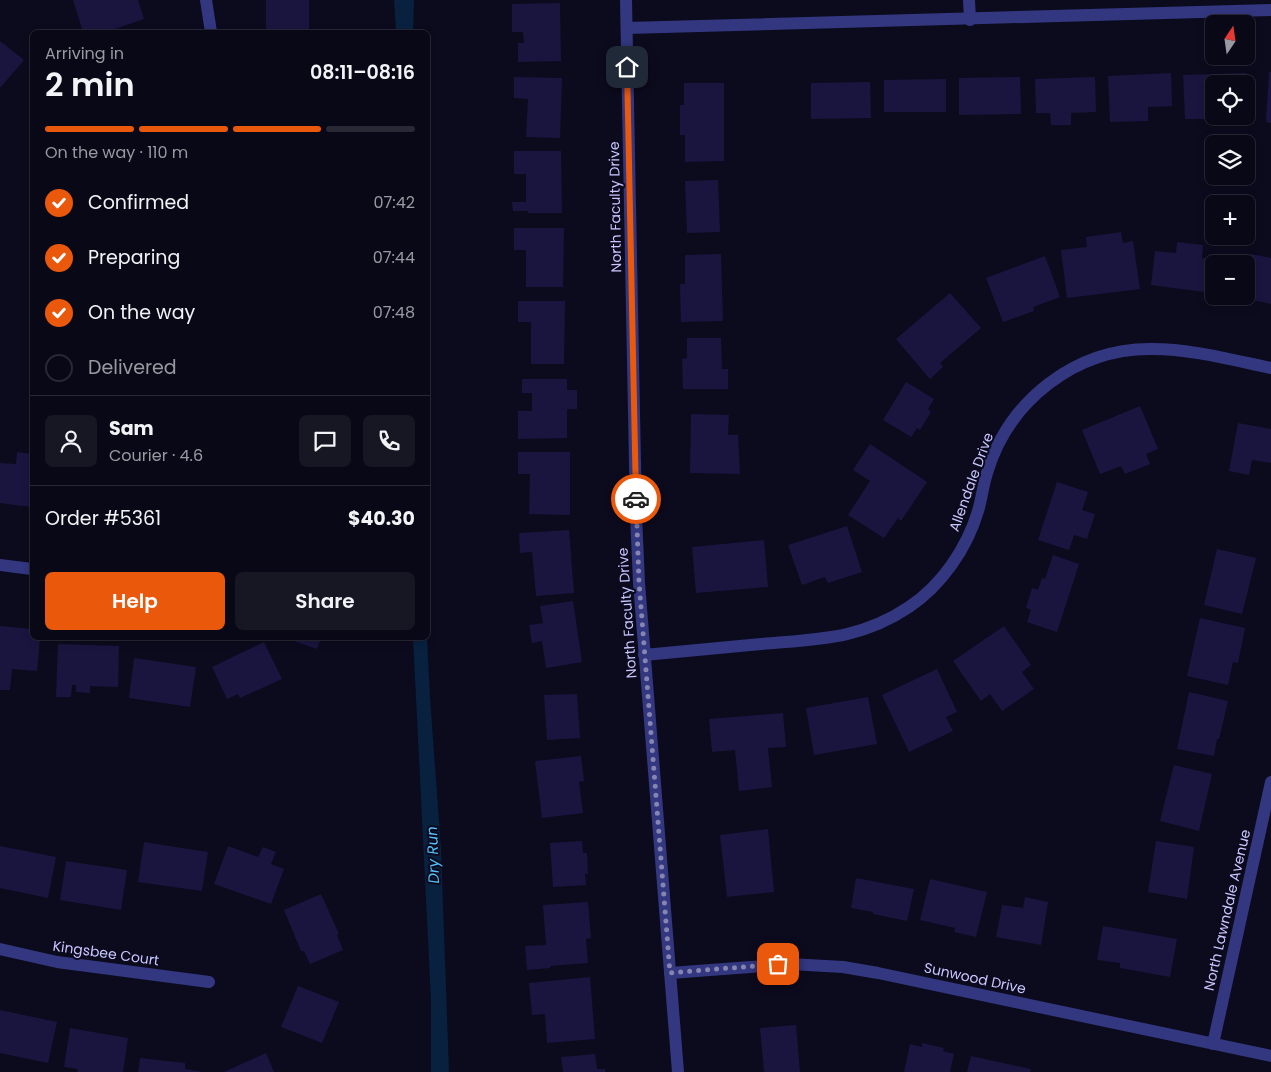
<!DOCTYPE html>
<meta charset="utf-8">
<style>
body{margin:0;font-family:Poppins,sans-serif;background:#171623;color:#f1f3f6;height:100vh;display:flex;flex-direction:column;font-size:19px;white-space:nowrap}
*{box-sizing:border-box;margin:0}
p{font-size:16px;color:#999aa1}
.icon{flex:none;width:28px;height:28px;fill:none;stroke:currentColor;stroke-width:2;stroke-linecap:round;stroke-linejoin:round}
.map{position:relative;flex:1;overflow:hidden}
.sheet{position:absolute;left:30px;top:30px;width:400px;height:610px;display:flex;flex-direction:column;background:#090816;border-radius:8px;box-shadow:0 2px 8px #0003,0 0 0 1px #292935}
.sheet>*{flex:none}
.needle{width:32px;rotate:13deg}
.buttons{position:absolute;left:1205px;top:15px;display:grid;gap:10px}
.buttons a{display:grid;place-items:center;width:50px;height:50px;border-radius:8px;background:#090816;box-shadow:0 2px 8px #0003,0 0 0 1px #292935;font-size:25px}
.pin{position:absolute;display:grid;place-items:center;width:42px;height:42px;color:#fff;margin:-21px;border-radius:10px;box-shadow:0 2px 8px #0006}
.courier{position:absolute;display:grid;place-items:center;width:50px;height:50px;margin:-25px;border:4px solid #ea580c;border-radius:50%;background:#fff;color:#222;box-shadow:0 1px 6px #0007}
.head em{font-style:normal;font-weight:600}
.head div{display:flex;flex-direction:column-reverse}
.head{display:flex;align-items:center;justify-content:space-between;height:85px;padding:0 15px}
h1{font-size:32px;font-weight:600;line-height:38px}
.bar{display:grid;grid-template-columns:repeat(4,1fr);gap:8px 5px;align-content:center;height:60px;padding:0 15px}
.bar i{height:6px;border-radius:4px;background:#292935}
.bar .active{background:#ea580c}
.bar p{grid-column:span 4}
.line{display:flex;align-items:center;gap:12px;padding:0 15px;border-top:1px solid #292935}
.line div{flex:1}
.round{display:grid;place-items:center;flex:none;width:52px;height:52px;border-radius:8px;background:#171623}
ol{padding:0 15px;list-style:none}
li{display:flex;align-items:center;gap:15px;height:55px}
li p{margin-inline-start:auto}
li .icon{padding:5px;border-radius:50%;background:#ea580c;color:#fff;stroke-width:4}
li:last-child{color:#999aa1}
li i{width:28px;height:28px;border:2px solid #292935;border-radius:50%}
.button{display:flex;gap:10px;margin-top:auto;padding:10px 15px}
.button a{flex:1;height:58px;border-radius:8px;background:#ea580c;color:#fff;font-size:20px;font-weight:600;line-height:58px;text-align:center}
.button a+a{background:#171623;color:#f1f3f6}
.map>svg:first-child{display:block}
.water{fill:#07213f}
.building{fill:#19153f}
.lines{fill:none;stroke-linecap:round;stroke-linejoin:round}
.minor{stroke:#323780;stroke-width:12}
.done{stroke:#8684b0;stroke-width:5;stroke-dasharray:0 9}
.route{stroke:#ea580c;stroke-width:6}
.labels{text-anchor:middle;stroke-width:4;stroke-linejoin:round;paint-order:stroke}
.street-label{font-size:14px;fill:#c7c6ff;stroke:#0c0a1d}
.water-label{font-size:15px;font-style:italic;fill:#54c1ff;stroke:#0c0a1d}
</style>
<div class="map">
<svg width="1271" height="1072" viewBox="0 0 1271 1072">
<rect width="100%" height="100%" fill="#0c0a1d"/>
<g class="water">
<polygon points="394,0 414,0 413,32 396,32"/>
<polygon points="413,638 427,638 430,697 441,849 449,1072 431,1072 431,1000"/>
</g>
<g class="building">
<polygon points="73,0 138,0 144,19 106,32 83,32"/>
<rect x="266" y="0" width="43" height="32"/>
<polygon points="560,3 561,61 518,62 518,43 524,43 523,32 512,32 512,4"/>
<polygon points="0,41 24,60 0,88"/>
<polygon points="1269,72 1271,72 1271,123 1266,122"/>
<polygon points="1171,73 1172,106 1148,107 1148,121 1110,122 1108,76"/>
<polygon points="1246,73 1246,84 1214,84 1214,109 1205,109 1205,119 1185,119 1183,75"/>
<polygon points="514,77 562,78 560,138 526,137 528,99 514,98"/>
<polygon points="1020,77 1021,114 959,115 959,78"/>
<polygon points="1095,77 1096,112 1071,113 1071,125 1051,125 1050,113 1036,113 1035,79"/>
<polygon points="946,79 946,112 884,112 884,80"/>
<polygon points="870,82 871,118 811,119 811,83"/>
<polygon points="684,83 724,83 724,161 685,162 685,135 680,135 680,105 684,105"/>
<polygon points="514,151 561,151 562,213 528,213 528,211 513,211 512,202 526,202 526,174 514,174"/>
<polygon points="718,180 720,232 687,233 685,181"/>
<polygon points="514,228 564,228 563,287 526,287 526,250 514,250"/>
<polygon points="1121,232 1123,243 1133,241 1140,289 1067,298 1061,250 1087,247 1086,237"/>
<polygon points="1177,242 1203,245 1202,258 1216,260 1216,264 1214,264 1212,293 1151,285 1155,251 1176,253"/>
<polygon points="721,254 723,321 681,322 680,284 685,284 685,255"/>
<polygon points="1251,254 1271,258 1271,304 1237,297 1246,296 1246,268 1248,268"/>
<polygon points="1045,256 1060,297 1033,307 1034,311 1003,322 986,278"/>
<polygon points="950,293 981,328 940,363 943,367 930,379 896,339"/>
<polygon points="518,301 565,301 564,364 531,364 531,322 518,322"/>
<polygon points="687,338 721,338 722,369 728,369 728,389 683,389 682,359 687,358"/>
<polygon points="522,379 567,379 567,390 577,390 577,409 567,409 567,438 518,439 518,411 532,411 532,393 522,393"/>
<polygon points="906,382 934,399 928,409 931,412 920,430 917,428 911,437 883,420"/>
<polygon points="1140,406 1158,449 1146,454 1150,464 1125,474 1121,466 1100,474 1082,430"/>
<polygon points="691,414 729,415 728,435 738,435 740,474 690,473"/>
<polygon points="1238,423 1271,429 1271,463 1252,460 1249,475 1229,471"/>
<polygon points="870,444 927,482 901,521 898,518 884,538 848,515 870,481 853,470"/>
<polygon points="17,452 32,454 31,507 0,503 0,463 16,464"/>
<polygon points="518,452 570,452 570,515 529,514 530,474 518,474"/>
<polygon points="1057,482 1088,492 1082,510 1095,514 1087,539 1074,535 1069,550 1038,540"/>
<polygon points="847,526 862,572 828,583 825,577 802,585 788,545"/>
<polygon points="569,530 574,593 536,596 532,552 520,553 519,533"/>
<polygon points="764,540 768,587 696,593 692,547"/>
<polygon points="1217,549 1256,558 1242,614 1204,605"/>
<polygon points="1053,555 1079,564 1057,632 1027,622 1031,610 1026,608 1032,588 1038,590 1042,578 1045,579"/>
<polygon points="573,601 582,662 546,668 542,641 532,643 529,625 543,623 540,606"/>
<polygon points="1200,618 1245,628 1238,663 1233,662 1228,685 1187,676"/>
<polygon points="0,626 32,629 32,638 40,638 37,671 12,669 10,690 0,690"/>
<polygon points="1004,626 1031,665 1022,672 1034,689 1002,711 990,694 981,701 953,661"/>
<polygon points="285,638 321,638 317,649"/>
<polygon points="264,642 282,679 240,698 238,694 227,699 212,667"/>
<polygon points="58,644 119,646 118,687 90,686 90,693 76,692 76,685 72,685 71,697 56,697"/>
<polygon points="134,658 196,667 190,707 129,698"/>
<polygon points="937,669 957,712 946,717 953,731 909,752 882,695"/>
<polygon points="1189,692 1228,701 1219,739 1217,739 1214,756 1177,749"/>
<polygon points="577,694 580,738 547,740 544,695"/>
<polygon points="868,697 877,744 814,755 806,708"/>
<polygon points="783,713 786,747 768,748 772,787 739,791 735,750 712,752 709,719"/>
<polygon points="581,756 584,781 579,782 583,813 542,818 535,761"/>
<polygon points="1174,765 1212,774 1199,831 1160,821"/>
<polygon points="768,829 774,892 727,897 720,835"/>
<polygon points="582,841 583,853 587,853 588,874 585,874 586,885 553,887 550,843"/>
<polygon points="1156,841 1194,847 1187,899 1148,892"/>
<polygon points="144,842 208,852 202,891 138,882"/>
<polygon points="0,846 56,857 48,898 0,888"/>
<polygon points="228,846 258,857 263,847 276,852 271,864 284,869 271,904 214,884"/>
<polygon points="66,861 127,870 121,910 60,900"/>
<polygon points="856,878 914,889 907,921 873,914 873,912 851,908"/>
<polygon points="930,879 987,892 976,937 954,932 955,928 920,920"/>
<polygon points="321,894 339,934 337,935 343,950 310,964 304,951 301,951 284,910"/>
<polygon points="1025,897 1048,902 1041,945 996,937 1002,905 1023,908"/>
<polygon points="588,902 591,938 586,939 588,963 550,966 550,968 527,970 525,946 546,945 543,905"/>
<polygon points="1103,926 1177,939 1170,977 1120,968 1120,963 1097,960"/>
<polygon points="590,977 595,1039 547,1043 545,1014 532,1015 529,983"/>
<polygon points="298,986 339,1002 322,1043 281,1027"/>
<polygon points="0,1010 57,1022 48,1063 0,1053"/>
<polygon points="796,1025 800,1072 764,1072 760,1028"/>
<polygon points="70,1028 128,1038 123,1072 77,1072 78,1069 64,1067"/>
<polygon points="922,1043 944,1048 943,1051 954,1054 950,1072 904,1072 910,1044 922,1047"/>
<polygon points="266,1053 274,1072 224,1072"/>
<polygon points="595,1054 597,1069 605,1069 605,1072 563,1072 561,1057"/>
<polygon points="971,1056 1031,1069 1030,1072 967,1072"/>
<polygon points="140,1058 185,1063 185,1069 203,1072 138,1072"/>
</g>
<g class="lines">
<g class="minor">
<polyline points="206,0 211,32"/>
<polyline points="626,0 636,515 639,583 678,1072"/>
<polyline points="969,0 970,20"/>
<polyline points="627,28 1271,10"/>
<polyline points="0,565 32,569"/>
<path d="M644,655c39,-4 78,-7 117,-11 56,-5 99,-4 148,-37 33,-22 58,-59 69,-96 4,-13 5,-26 9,-38 22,-73 89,-125 165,-124 40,0 80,11 119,19"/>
<polyline points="0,949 57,962 209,982"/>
<polyline points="670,973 790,964 843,967 878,973 1271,1056"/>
<polyline points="1213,1044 1271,782"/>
</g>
</g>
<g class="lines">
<polyline class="done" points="636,499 639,582 670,973 778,964"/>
<polyline class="route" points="627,67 636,499"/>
</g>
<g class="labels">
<g class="street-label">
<text transform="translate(615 207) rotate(-91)" y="5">North Faculty Drive</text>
<text transform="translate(971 482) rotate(-70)" y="5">Allendale Drive</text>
<text transform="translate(627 613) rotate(-94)" y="5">North Faculty Drive</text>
<text transform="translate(1227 910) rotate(-77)" y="5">North Lawndale Avenue</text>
<text transform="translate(106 953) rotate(8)" y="5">Kingsbee Court</text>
<text transform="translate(975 978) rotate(12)" y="5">Sunwood Drive</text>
</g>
<g class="water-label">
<text transform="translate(433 855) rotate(-92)" y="5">Dry Run</text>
</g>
</g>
</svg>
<div class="buttons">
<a><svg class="needle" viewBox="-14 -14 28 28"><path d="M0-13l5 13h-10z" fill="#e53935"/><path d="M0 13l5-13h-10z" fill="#999aa1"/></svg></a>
<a><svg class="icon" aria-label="locate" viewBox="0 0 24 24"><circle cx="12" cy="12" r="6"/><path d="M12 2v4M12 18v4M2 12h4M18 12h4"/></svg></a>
<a><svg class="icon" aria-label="layers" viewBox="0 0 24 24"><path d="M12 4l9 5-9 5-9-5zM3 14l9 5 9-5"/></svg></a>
<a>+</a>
<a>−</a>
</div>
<div class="pin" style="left:778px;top:964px;background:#ea580c"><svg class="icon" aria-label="bag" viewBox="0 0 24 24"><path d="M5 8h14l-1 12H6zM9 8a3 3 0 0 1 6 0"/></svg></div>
<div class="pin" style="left:627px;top:67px;background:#1f2937"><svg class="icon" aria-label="home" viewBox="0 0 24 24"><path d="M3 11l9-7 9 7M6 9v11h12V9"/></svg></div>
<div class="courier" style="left:636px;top:499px"><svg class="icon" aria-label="car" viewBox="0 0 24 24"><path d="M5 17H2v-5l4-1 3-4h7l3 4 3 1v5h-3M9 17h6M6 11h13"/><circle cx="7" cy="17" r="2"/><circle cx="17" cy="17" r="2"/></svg></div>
<section class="sheet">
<div class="head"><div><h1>2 min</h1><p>Arriving in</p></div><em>08:11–08:16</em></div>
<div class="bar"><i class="active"></i><i class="active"></i><i class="active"></i><i></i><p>On the way · 110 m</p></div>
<ol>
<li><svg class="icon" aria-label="check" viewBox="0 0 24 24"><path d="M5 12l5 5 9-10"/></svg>Confirmed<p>07:42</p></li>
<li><svg class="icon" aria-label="check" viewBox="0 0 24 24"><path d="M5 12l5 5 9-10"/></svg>Preparing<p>07:44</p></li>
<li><svg class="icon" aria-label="check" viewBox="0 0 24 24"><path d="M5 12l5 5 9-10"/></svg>On the way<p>07:48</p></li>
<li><i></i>Delivered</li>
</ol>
<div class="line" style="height:90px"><a class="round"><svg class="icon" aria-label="person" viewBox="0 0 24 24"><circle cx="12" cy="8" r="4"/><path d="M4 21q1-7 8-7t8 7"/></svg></a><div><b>Sam</b><p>Courier · 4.6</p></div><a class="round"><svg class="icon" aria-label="chat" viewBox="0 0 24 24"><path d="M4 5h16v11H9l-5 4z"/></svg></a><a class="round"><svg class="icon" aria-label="phone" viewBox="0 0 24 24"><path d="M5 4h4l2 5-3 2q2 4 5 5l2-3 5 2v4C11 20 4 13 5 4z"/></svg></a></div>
<div class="line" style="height:65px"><div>Order #5361</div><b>$40.30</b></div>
<div class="button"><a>Help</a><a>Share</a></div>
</section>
</div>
